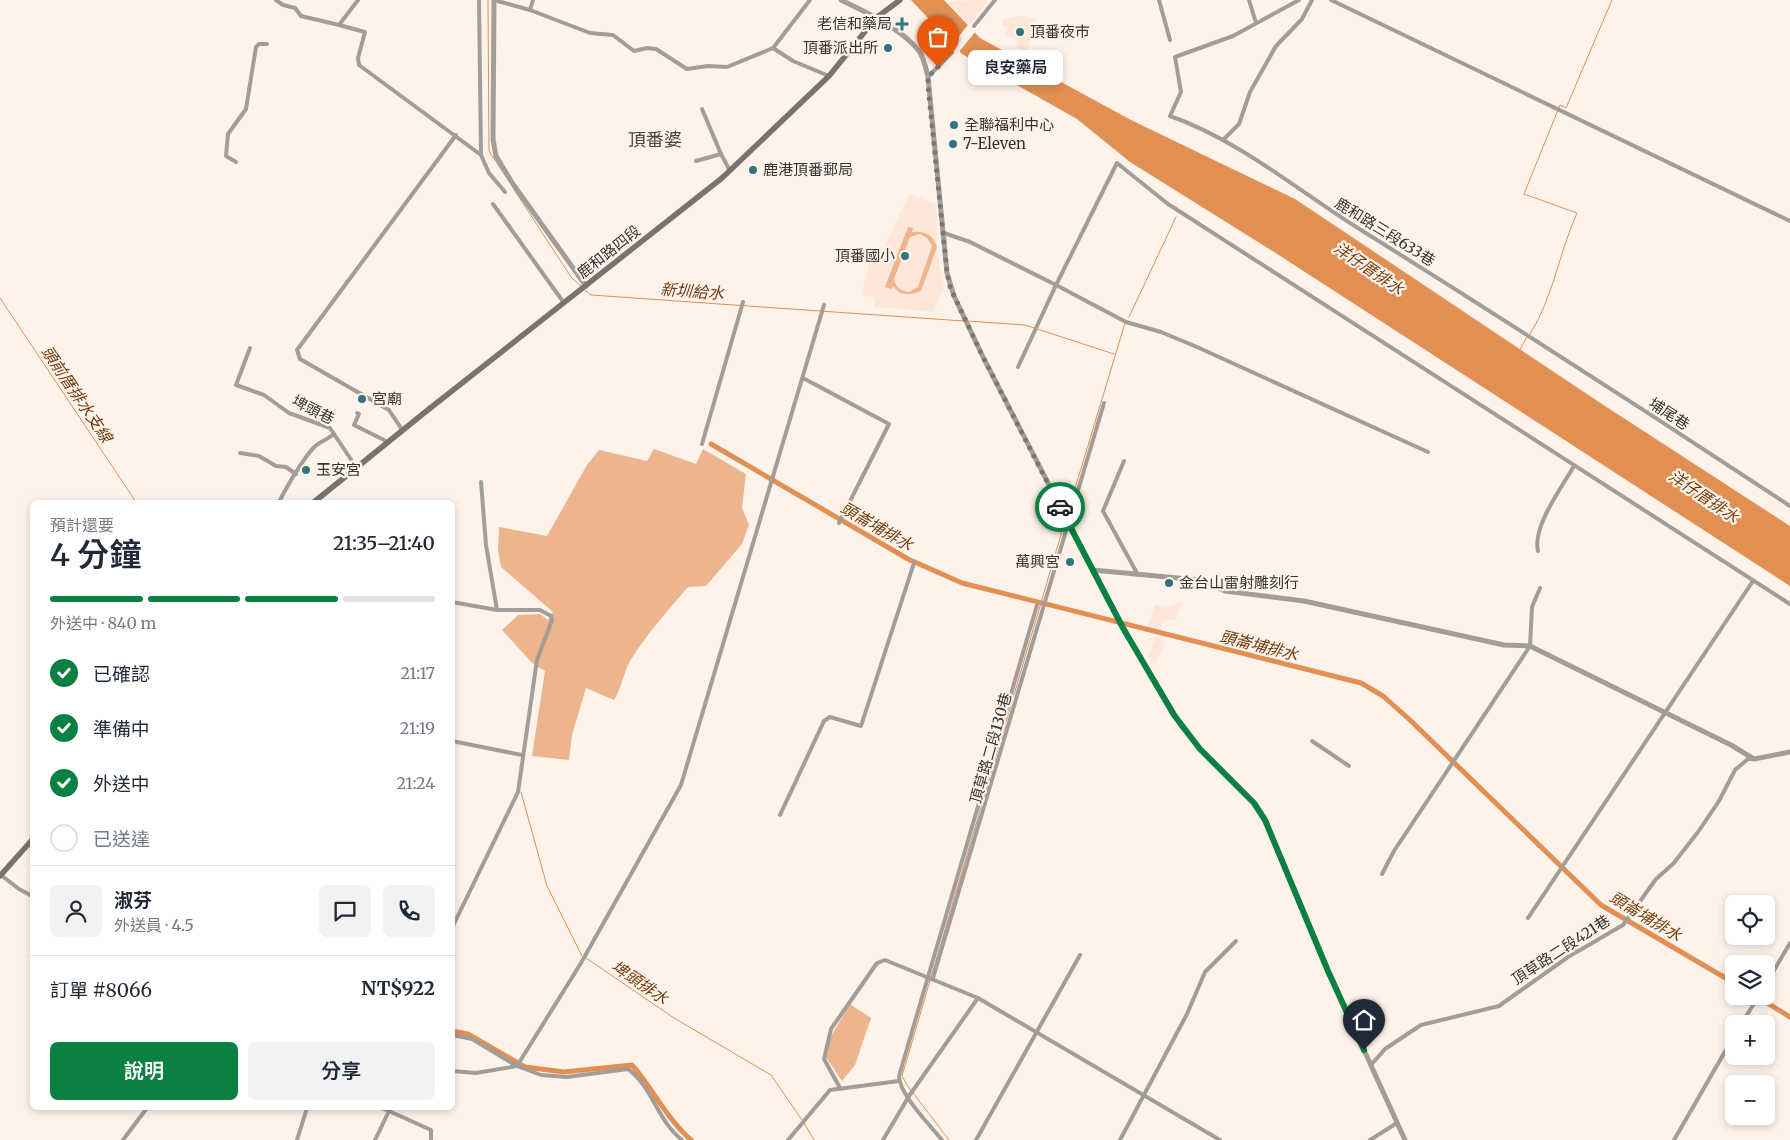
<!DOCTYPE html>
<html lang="zh-TW">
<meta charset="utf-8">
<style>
body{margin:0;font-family:Merriweather,"Noto Sans TC",serif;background:#f2f2f3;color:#1f2937;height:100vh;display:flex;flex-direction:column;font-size:19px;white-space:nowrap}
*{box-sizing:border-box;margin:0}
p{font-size:16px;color:#747a83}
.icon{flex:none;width:28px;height:28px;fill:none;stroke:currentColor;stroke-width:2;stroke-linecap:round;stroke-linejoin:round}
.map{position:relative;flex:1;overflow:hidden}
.panel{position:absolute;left:30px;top:500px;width:425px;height:610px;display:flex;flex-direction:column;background:#fff;border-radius:8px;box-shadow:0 2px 8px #0003}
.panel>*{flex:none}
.buttons{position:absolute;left:1725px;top:895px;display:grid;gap:10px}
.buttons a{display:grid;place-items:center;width:50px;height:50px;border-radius:8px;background:#fff;box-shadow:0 2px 8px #0003;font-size:25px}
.pin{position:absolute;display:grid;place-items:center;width:42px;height:42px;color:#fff;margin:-51px -21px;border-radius:50% 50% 50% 0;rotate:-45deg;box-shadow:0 0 5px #0007}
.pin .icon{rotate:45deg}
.courier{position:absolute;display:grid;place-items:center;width:50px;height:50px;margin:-25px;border:4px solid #0b8043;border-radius:50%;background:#fff;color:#222;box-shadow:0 1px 6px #0007}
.bubble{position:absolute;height:35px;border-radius:8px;background:#fff;box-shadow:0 2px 8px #0003;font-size:16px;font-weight:600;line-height:35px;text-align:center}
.summary em{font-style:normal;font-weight:600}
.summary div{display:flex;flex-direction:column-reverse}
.summary{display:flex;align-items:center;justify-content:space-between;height:85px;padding:0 20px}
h1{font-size:32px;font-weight:600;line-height:38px}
.bar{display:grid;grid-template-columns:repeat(4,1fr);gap:8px 5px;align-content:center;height:60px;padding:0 20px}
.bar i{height:6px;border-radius:4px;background:#e0e1e3}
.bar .on{background:#0b8043}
.bar p{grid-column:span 4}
.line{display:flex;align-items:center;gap:12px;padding:0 20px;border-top:1px solid #e0e1e3}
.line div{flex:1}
.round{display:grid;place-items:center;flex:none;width:52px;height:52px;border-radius:8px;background:#f2f2f3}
ol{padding:0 20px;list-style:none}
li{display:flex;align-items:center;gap:15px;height:55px}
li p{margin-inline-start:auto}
li .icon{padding:5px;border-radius:50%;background:#0b8043;color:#fff;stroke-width:4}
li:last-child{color:#747a83}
li i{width:28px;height:28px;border:2px solid #e0e1e3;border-radius:50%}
.button{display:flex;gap:10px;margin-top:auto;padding:10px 20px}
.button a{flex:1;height:58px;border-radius:8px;background:#0b8043;color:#fff;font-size:20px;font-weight:600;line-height:58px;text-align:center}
.button a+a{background:#f2f2f3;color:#1f2937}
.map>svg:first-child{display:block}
.built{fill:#fce7d9}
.green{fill:#edb58e;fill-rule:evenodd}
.water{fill:#e18f52}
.pier{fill:#fef3eb}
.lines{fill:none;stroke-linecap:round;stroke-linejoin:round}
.stream{stroke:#e18f52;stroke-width:1}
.canal{stroke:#e18f52;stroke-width:5}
.minor{stroke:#a39d99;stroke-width:4}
.tertiary{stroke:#a39d99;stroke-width:5}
.secondary{stroke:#7b726d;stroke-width:5.5}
.done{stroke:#7e7771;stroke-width:5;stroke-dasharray:0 9}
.route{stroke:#0b8043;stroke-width:6}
.poi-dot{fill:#2d767e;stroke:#fef3eb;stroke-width:2}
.labels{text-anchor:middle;stroke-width:4.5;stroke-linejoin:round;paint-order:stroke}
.poi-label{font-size:15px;fill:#393430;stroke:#fef3eb;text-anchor:start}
.street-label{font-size:15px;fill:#393430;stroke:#fef3eb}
.water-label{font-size:16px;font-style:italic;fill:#723d0f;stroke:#fef3eb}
.quarter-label{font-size:18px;fill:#50453d;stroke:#fef3eb}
</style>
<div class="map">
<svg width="1790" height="1140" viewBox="0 0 1790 1140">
<rect width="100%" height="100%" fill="#fef3eb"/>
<g class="built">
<polygon points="988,0 970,25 948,3 950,1"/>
<polygon points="1018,16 1036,19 1027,52 1016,48 1017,40 1006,35 1008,28 1003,26 1002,20"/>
<polygon points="909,194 936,204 938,259 944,286 934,312 874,307 874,298 862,294 872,251 882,252"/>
<polygon points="1184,601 1175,620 1164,620 1159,630 1147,630 1155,604 1165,608"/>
<polygon points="1156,635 1166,642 1154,666 1148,656"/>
</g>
<g class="green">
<path d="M908,227l5,1 -1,4c12,-1 21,2 25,15l-16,44c-12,4 -20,6 -28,-5l-2,3 -6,-2zM920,234l7,4 5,8 -14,41 -9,5c-8,-1 -13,-4 -15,-13l16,-42z"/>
<path d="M654,449l42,15 7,-15 43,25 -4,34 7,17 -7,19 -36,42 -18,1c-20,23 -42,48 -58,74 -7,12 -8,27 -16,39l-28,-12 -14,47 -3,25 -37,-4 13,-85 -12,-7 -31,-34 16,-15 22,-1 8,6 5,-8 -52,-45 -3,-17 1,-23 48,9 40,-71 12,-15 48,11z"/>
<polygon points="850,1004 871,1018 855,1065 842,1081 825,1056 831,1036"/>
</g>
<polygon class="water" points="911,0 944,0 980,38 1131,120 1295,199 1605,406 1790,526 1790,586 1274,252 1130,162 1077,119 962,54"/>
<polygon class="pier" points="968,25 976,31 958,53 951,46"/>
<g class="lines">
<g class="stream">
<polyline points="488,0 489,151 510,183"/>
<polyline points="513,188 571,277 581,286"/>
<polyline points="585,290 591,295 963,321"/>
<polyline points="0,298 136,502"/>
<polyline points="1129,317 1176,217"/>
<polyline points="967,321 1025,325 1114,354"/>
<path d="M1530,334c23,-36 29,-81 47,-121l-53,-19 36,-89 6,3 46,-108"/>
<polyline points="1519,351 1527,337"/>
<polyline points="1067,515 1125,323"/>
<polyline points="521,792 547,886 582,956"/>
<polyline points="586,958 674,1018 771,1075 802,1120"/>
<polyline points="804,1123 814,1140"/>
<polyline points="949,1140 907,1085 902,1076 1065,521"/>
</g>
<g class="canal">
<polyline points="711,444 908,559 962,583 1361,683 1383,696 1410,720 1601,905 1734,983"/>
<polyline points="1756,996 1790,1017"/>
<path d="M452,1031l16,3 57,33 39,5 68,-7c21,24 35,54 59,75"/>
</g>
<g class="minor">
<polyline points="276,0 283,5 295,8 301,16 339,25 358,0"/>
<polyline points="479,0 481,155"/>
<polyline points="494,0 530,10 590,33 613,35 634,51 647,48 656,49 687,69 708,66 727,67 773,48 810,0"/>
<polyline points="1159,0 1170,40"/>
<polyline points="1249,0 1256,23"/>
<path d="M1299,0l-66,36 -58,21 6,35 -11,24c71,25 128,75 191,114 144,90 287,182 429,276"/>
<polyline points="1331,0 1790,221"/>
<polyline points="530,10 533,0"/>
<polyline points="339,25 365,32 358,58 359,65 481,155 489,173 505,192"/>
<polyline points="974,26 995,0"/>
<polyline points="773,48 793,61 829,76"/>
<polyline points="928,77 952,52"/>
<polyline points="702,109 721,154"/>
<polyline points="1224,139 1239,124 1250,92 1276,46 1302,19 1312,0"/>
<polyline points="696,161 721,154 730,171"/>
<polyline points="236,162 226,156 228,134 246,109 256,47 259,44 267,44"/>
<polyline points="493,204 564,303"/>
<polyline points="944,233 970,242 1056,285 1126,322 1161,332 1197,347 1428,452"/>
<polyline points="250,348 236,385 264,395 289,413 330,428 356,467"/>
<polyline points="1018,367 1056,285 1117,163 1168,204 1790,604"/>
<polyline points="803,378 889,424 839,523"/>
<polyline points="357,413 359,414 354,425 388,442"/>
<polyline points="403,431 389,410 300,359 297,350 456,135"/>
<polyline points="702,444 743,302"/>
<polyline points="240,453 259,456 276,466 286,467 296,474"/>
<polyline points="1124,461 1103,511 1138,575"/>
<path d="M279,502c6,-12 28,-51 39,-58 5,-3 11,-6 16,-10"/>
<path d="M1538,551c-6,-24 24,-64 36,-85"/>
<polyline points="452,602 497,610"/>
<polyline points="452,741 522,755"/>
<polyline points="1312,741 1349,766"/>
<polyline points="780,815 824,721 830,717 861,726 914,563"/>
<polyline points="1382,874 1394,851 1530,646 1532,607 1540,588"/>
<polyline points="1,875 19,889 32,896"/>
<polyline points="1528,918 1753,581"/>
<polyline points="452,928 518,792 537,660 552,620 551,616 540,610 497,610 486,545 481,482"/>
<polyline points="933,978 1104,403"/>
<polyline points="1766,984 1790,943"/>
<polyline points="1741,1024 1759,996"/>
<path d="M452,1035l20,4 45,27 24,9 26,2 61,-8c24,17 30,53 54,71"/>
<polyline points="1371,1065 1385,1049 1421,1025 1499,1006 1568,957 1623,925 1656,879 1673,864 1698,832 1719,801 1735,770 1748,759 1752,759"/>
<polyline points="452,1071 476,1073 517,1066 581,963 681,785 824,305"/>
<polyline points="840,1088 824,1059 831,1029 877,963 885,960 978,998 1220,1140"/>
<polyline points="389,1111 431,1130 431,1140"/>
<polyline points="123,1140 147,1108"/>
<polyline points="297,1140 307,1108"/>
<polyline points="375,1140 389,1111 381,1108"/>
<polyline points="788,1140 830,1090 899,1081"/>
<polyline points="883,1140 909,1096 978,998"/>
<path d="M942,1140c-12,-15 -43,-46 -43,-64l138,-471"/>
<polyline points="976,1140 1080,955"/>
<polyline points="1120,1140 1187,1014 1205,972 1236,941"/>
<polyline points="1370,1140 1397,1123"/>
<polyline points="1674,1140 1734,1036"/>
</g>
<g class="tertiary">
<polyline points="494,0 493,139 496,156 513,184 586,286"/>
<path d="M841,0c25,12 61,29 78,51 5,7 7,17 9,26l19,196 7,23 30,63 139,269 59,99 18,22 54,54 11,17 63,151 77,169"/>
<polyline points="1093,570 1199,580 1225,591 1304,601 1504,645 1530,646 1731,745 1754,759 1790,752"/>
</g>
<g class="secondary">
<polyline points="314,502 424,413 722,178 829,76 876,18 900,0"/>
<polyline points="0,876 32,840"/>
</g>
</g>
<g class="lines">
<polyline class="done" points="938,67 928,77 928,86 947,272 950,287 981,353 1060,507"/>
<polyline class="route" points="1060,507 1123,628 1174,715 1200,749 1254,803 1265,820 1328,971 1364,1050"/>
</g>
<g class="poi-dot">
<path d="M899.5 16.5h5v5h5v5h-5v5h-5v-5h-5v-5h5z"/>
<circle cx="1020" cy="32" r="5"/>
<circle cx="888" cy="48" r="5"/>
<circle cx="954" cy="125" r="5"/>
<circle cx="953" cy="144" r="5"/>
<circle cx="753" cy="170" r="5"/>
<circle cx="905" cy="256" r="5"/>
<circle cx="362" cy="399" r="5"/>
<circle cx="306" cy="470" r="5"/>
<circle cx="1070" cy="562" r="5"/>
<circle cx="1169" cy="583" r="5"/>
</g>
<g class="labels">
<g class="poi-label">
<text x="892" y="29" text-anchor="end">老信和藥局</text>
<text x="1030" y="37">頂番夜市</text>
<text x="878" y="53" text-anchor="end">頂番派出所</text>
<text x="964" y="130">全聯福利中心</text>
<text x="963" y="149">7-Eleven</text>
<text x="763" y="175">鹿港頂番郵局</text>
<text x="895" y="261" text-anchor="end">頂番國小</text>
<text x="372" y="404">宮廟</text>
<text x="316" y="475">玉安宮</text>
<text x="1060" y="567" text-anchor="end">萬興宮</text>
<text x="1179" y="588">金台山雷射雕刻行</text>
</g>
<g class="street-label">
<text transform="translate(1385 232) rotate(32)" y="5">鹿和路三段633巷</text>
<text transform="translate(609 252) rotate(-38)" y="5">鹿和路四段</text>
<text transform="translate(313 410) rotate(27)" y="5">埤頭巷</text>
<text transform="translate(1669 414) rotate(33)" y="5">埔尾巷</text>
<text transform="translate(991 748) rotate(-74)" y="5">頂草路二段130巷</text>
<text transform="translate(1561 950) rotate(-33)" y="5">頂草路二段421巷</text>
</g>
<g class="water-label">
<text transform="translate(1369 268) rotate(34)" y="6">洋仔厝排水</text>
<text transform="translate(692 291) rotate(4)" y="6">新圳給水</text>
<text transform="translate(77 394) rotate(56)" y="6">頭前厝排水支線</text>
<text transform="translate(1704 496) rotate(34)" y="6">洋仔厝排水</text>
<text transform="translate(877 526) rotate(30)" y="6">頭崙埔排水</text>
<text transform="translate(1259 645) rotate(14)" y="6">頭崙埔排水</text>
<text transform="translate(1646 916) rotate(31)" y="6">頭崙埔排水</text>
<text transform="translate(640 982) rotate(34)" y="6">埤頭排水</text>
</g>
<g class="quarter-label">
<text x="655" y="146">頂番婆</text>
</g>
</g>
</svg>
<div class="buttons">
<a><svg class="icon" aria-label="locate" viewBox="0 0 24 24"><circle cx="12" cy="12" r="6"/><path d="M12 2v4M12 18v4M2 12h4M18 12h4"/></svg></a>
<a><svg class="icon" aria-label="layers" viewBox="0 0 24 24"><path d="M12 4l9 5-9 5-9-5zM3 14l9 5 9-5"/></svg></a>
<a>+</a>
<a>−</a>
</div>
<div class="pin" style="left:938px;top:67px;background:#ea580c"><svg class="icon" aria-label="bag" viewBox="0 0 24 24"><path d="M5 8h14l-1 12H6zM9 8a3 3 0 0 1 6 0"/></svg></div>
<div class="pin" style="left:1364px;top:1050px;background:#1f2937"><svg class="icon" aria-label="home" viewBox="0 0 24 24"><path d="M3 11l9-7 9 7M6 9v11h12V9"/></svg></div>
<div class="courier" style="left:1060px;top:507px"><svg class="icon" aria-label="car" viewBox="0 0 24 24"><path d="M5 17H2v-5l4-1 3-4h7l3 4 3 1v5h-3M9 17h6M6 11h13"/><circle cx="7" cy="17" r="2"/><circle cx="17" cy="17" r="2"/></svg></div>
<div class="bubble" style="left:968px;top:50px;width:95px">良安藥局</div>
<section class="panel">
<div class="summary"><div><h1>4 分鐘</h1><p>預計還要</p></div><em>21:35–21:40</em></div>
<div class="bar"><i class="on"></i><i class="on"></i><i class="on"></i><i></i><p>外送中 · 840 m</p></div>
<ol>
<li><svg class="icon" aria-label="check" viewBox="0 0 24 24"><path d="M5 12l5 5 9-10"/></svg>已確認<p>21:17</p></li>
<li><svg class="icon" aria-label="check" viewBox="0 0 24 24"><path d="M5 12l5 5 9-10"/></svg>準備中<p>21:19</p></li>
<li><svg class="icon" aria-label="check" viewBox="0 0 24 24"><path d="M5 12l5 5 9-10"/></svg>外送中<p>21:24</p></li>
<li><i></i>已送達</li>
</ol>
<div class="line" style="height:90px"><a class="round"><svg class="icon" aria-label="person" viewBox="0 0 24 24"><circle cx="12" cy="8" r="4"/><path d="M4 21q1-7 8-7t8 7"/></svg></a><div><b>淑芬</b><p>外送員 · 4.5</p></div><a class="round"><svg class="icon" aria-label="chat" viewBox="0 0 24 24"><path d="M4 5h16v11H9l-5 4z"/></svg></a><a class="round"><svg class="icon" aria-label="phone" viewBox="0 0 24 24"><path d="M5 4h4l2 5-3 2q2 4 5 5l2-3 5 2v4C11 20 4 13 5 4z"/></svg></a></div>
<div class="line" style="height:65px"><div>訂單 #8066</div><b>NT$922</b></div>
<div class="button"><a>說明</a><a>分享</a></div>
</section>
</div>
